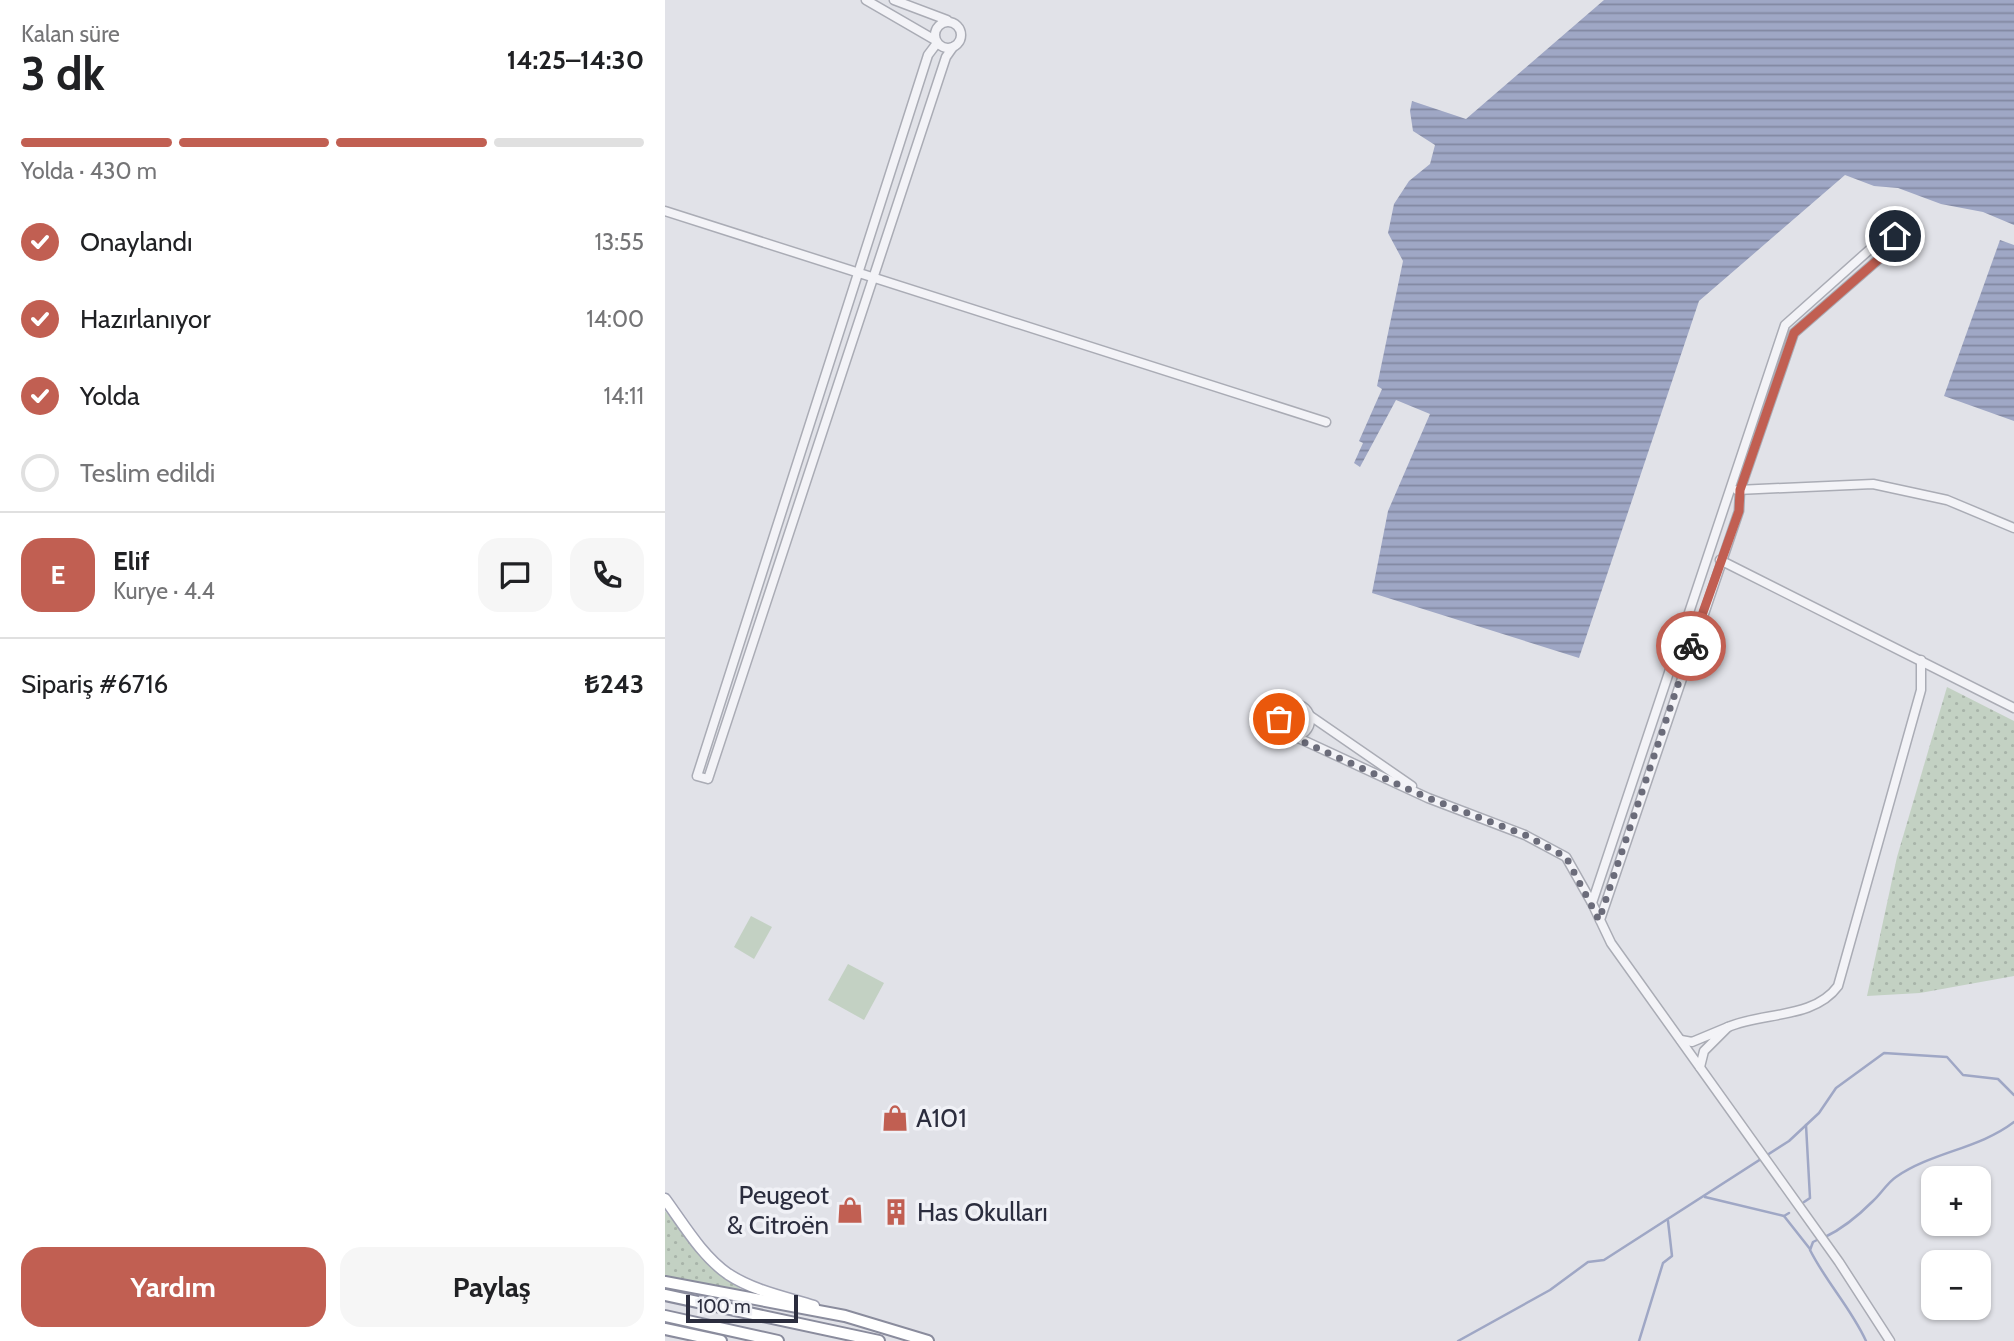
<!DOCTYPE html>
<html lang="tr">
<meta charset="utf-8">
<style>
body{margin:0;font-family:Cabin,sans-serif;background:#f6f6f6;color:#202124;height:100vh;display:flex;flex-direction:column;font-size:26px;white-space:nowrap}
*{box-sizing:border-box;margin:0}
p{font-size:23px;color:#757577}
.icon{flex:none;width:38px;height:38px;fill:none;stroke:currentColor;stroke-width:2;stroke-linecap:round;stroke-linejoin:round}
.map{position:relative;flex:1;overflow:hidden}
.panel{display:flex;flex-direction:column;background:#fff;width:665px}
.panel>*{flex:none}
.tools{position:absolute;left:1256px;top:1166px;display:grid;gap:14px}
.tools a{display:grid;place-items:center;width:70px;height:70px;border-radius:14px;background:#fff;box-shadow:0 2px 5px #0004;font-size:35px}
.scale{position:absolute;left:21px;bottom:18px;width:112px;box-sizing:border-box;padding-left:7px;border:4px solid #2b2d3e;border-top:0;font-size:19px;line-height:24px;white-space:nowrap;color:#2b2d3e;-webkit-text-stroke:5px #f0f1f6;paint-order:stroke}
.pin{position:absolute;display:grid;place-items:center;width:60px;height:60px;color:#fff;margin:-30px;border:4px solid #fff;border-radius:50%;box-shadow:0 2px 7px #0007}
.courier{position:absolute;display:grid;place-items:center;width:70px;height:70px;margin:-35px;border:5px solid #c15f52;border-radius:50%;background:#fff;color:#222;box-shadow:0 2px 9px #0007}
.overview em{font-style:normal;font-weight:800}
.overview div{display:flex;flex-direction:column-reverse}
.overview{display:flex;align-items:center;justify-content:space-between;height:119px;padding:0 21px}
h1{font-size:46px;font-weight:800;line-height:52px}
.bar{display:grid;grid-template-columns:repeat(4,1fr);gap:10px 7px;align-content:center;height:84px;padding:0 21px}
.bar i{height:9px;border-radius:5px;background:#e0e0e0}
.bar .active{background:#c15f52}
.bar p{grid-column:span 4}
.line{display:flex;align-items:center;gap:18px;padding:0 21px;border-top:2px solid #e0e0e0}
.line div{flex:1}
.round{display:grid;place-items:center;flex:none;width:74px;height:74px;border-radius:21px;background:#f6f6f6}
ol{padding:0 21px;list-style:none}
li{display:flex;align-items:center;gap:21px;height:77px}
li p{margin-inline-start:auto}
li .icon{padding:7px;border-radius:50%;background:#c15f52;color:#fff;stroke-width:4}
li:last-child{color:#757577}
li i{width:38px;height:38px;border:4px solid #e0e0e0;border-radius:50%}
.button{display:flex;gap:14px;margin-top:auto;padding:14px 21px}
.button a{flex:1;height:80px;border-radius:21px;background:#c15f52;color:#fff;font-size:28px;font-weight:800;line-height:80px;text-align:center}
.button a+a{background:#f6f6f6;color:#202124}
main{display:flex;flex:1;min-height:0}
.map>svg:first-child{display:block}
.grass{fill:url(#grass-dots)}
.garden{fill:#c3d1c3}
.water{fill:url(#water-rules)}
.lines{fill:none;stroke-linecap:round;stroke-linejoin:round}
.stream{stroke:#9fa7c5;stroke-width:2.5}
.minor-casing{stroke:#aaacb5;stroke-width:11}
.major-casing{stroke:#a1a3b3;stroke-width:13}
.highway-casing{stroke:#8a8c9d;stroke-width:14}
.minor{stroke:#f3f3f7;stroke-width:8}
.major{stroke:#fff;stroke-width:10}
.highway{stroke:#fff;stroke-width:10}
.done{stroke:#6b6c7a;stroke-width:7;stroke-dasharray:0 12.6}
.route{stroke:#c15f52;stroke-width:9}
.labels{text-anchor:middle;stroke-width:7;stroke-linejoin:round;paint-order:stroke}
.poi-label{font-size:26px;fill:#2b2d3e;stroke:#f0f1f6;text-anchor:start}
</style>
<main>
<section class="panel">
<div class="overview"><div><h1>3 dk</h1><p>Kalan süre</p></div><em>14:25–14:30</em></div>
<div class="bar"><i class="active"></i><i class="active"></i><i class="active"></i><i></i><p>Yolda · 430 m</p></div>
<ol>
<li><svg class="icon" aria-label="check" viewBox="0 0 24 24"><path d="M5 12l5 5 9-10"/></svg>Onaylandı<p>13:55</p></li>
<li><svg class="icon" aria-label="check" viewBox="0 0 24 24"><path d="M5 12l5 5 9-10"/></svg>Hazırlanıyor<p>14:00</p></li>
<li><svg class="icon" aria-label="check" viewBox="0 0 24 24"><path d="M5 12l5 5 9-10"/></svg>Yolda<p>14:11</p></li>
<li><i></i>Teslim edildi</li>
</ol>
<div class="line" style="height:126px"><b class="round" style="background:#c15f52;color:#fff">E</b><div><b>Elif</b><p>Kurye · 4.4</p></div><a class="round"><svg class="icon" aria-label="chat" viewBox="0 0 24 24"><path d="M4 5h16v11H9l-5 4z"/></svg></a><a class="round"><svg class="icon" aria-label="phone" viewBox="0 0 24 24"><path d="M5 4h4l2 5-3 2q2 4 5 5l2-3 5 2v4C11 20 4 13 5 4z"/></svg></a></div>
<div class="line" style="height:91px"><div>Sipariş #6716</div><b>₺243</b></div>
<div class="button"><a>Yardım</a><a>Paylaş</a></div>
</section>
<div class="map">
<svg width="1349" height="1341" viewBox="0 0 1349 1341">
<defs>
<pattern id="grass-dots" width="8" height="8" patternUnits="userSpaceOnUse" patternTransform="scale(1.75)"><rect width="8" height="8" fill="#c3d1c3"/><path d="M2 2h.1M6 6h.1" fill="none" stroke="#a8b4a9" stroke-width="1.8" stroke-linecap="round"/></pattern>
<pattern id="water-rules" width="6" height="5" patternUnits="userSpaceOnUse" patternTransform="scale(1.75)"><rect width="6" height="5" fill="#9fa7c5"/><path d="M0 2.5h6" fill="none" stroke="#8288a1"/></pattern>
</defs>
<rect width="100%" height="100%" fill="#e1e2e8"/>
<g class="grass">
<polygon points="1282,687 1349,721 1349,976 1255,993 1202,996 1232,857"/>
<polygon points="0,1211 51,1272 80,1292 0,1276"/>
</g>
<g class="garden">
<polygon points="86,916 107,927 89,959 69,947"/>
<polygon points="183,964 219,983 199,1020 163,1000"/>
</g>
<g class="water">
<polygon points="939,0 1349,0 1349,225 1318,212 1276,204 1233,188 1209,186 1180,175 1034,301 914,658 707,593 723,511 765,414 731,400 695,467 689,463 698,443 694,441 717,389 712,386 738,261 723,233 729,204 744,181 765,164 770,145 748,131 745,111 747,101 801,119"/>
<polygon points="1335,240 1349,245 1349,421 1279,396"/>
</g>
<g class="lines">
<g class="stream">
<polyline points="1040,1197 1119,1216 1124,1213"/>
<polyline points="1139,1202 1145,1198 1141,1125"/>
<polyline points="1119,1216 1145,1249"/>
<path d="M1160,1237c19,-9 34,-22 48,-36 8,-7 14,-18 23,-24 36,-25 83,-28 118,-55"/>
<path d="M1154,1239l-6,3 -3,8c16,32 41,58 56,91"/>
<polyline points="793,1341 885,1290 923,1262 939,1260 1124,1141 1154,1113 1171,1088 1219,1053 1282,1057 1298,1075 1333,1079 1349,1095"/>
<polyline points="974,1341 998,1263 1007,1256 1003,1221"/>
</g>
<defs>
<g id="minor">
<polyline points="201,0 270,40"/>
<polyline points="229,0 282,20"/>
<circle cx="283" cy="35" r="13"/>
<polyline points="272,43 263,55 32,776 43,779 281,57 288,47"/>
<polyline points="0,211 661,422"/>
<polyline points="1072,490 1208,484 1282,500 1349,528"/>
<polyline points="1055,560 1349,708"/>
<circle cx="629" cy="720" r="16"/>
<polyline points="644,715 747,786"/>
<polyline points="629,736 763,798 860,835 901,857 927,903"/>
<polyline points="935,920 1074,511 1075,490 1129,333 1230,245 1232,239 1228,234 1221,235 1120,325 927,903 946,943 1174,1262 1225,1341"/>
<path d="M1063,1027c35,-15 86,-8 110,-41l83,-296v-30"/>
<polyline points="1016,1040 1027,1042 1063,1027 1039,1051 1035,1067"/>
</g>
<path id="major" d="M0,1199c19,26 37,57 63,75 26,17 57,23 86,32"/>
<g id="highway">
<polyline points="0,1282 180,1316 263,1341"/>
<polyline points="0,1295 214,1341"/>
<polyline points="0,1316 113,1341"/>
<polyline points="0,1329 56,1341"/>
</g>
</defs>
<use href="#minor" class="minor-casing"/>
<use href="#major" class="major-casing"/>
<use href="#highway" class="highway-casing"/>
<use href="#minor" class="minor"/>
<use href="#major" class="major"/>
<use href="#highway" class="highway"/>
</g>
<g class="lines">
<polyline class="done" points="614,719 616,728 623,735 763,798 860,835 901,857 934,920 1026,646"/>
<polyline class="route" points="1026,646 1074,511 1075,490 1129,333 1230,245 1230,236"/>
</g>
<defs>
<symbol id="shop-bare" viewBox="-9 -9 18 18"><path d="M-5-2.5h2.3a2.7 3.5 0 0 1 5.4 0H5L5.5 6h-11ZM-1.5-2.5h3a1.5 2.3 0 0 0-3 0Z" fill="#c15f52" stroke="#f0f1f6" stroke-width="2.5" paint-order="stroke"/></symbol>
<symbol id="building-bare" viewBox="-9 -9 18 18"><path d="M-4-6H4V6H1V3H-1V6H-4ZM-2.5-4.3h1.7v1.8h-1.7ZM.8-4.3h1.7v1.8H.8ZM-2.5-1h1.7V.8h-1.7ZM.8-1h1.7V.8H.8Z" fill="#c15f52" stroke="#f0f1f6" stroke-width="2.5" paint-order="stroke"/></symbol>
</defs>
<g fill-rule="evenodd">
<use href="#shop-bare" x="211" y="1099" width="38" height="38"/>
<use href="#shop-bare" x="166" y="1191" width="38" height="38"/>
<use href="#building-bare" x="212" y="1193" width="38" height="38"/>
</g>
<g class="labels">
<g class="poi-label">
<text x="251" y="1127">A101</text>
<text x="164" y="1204" text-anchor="end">Peugeot<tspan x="164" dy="30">&amp; Citroën</tspan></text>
<text x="252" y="1221">Has Okulları</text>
</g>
</g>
</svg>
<div class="tools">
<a>+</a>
<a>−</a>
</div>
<div class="scale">100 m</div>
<div class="pin" style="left:614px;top:719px;background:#ea580c"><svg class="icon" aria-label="bag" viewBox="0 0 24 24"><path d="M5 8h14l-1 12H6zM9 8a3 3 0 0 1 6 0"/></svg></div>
<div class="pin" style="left:1230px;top:236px;background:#1f2937"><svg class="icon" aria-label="home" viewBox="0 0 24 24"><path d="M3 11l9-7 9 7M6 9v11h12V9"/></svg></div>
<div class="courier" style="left:1026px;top:646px"><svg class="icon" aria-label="bike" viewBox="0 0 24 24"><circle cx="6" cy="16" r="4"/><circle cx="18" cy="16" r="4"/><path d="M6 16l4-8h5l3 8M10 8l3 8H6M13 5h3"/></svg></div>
</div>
</main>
